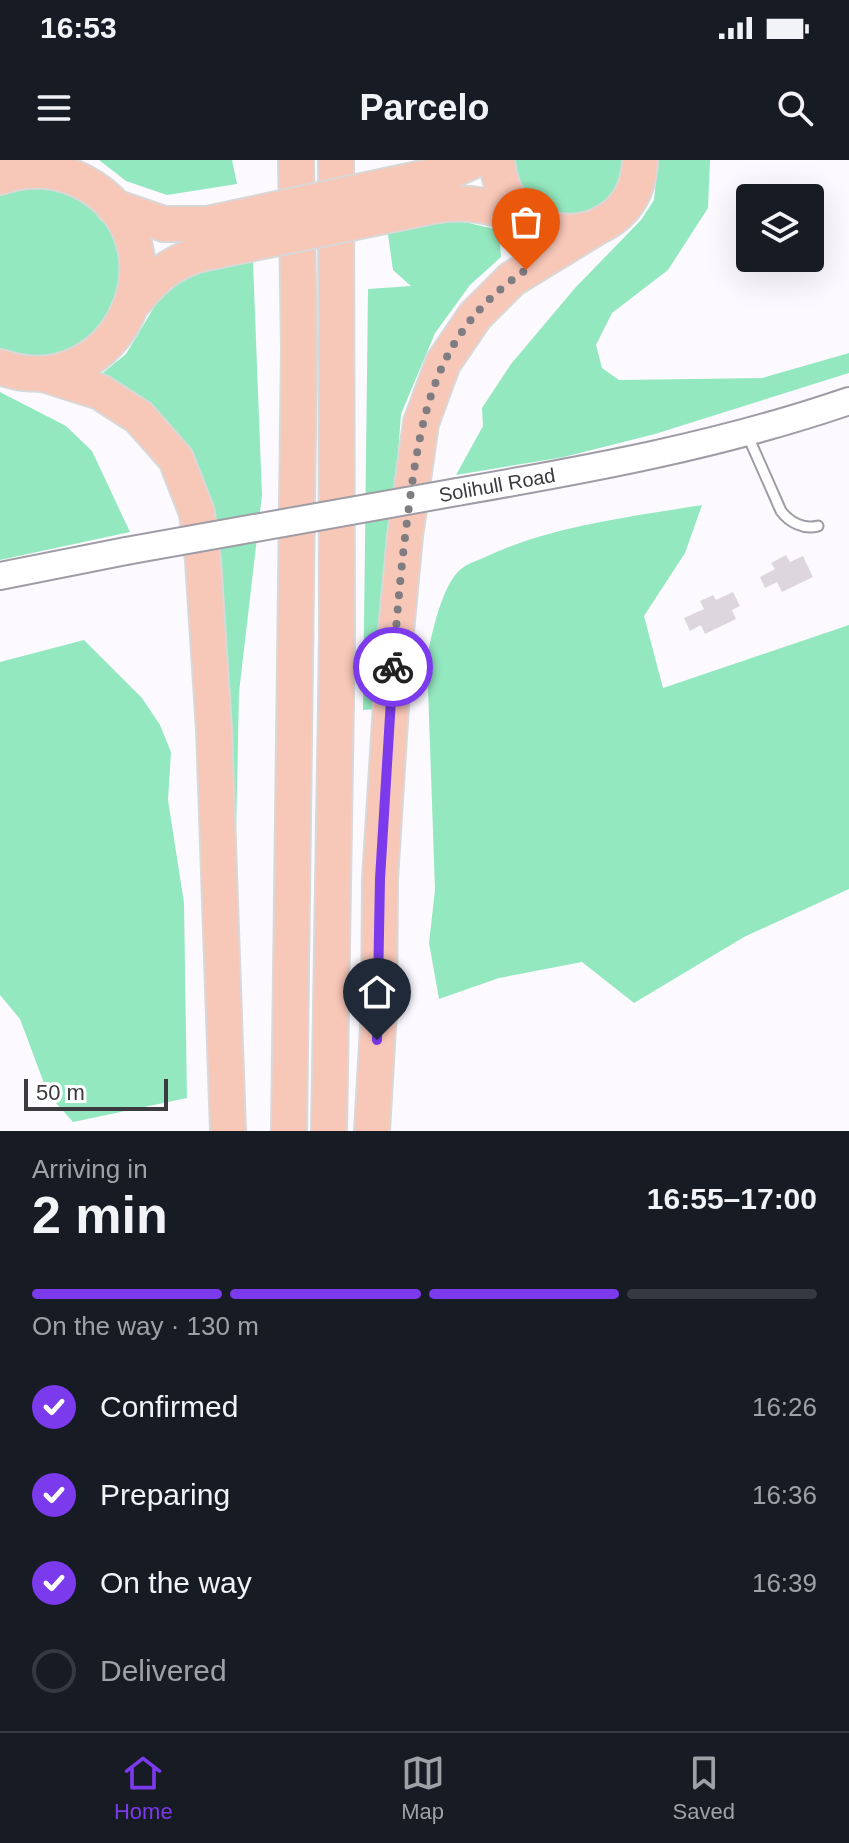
<!DOCTYPE html>
<meta charset="utf-8">
<style>
body{margin:0;font-family:Arial,sans-serif;background:#242831;color:#f1f3f6;height:100vh;display:flex;flex-direction:column;font-size:30px;white-space:nowrap}
*{box-sizing:border-box;margin:0}
p{font-size:26px;color:#9ea1a6}
.icon{flex:none;width:44px;height:44px;fill:none;stroke:currentColor;stroke-width:2;stroke-linecap:round;stroke-linejoin:round}
.map{position:relative;height:971px;overflow:hidden}
.details{display:flex;flex-direction:column;background:#171b24;flex:1}
.details>*{flex:none}
.buttons{position:absolute;left:736px;top:24px;display:grid;gap:16px}
.buttons a{display:grid;place-items:center;width:88px;height:88px;border-radius:8px;background:#171b24;box-shadow:0 8px 32px #0002;font-size:40px}
.scale{position:absolute;left:24px;bottom:20px;width:144px;box-sizing:border-box;padding-left:8px;border:4px solid #3b3a3e;border-top:0;font-size:22px;line-height:28px;white-space:nowrap;color:#3b3a3e;-webkit-text-stroke:6px #fff;paint-order:stroke}
.pin{position:absolute;display:grid;place-items:center;width:68px;height:68px;color:#fff;margin:-82px -34px;border-radius:50% 50% 50% 0;rotate:-45deg;box-shadow:0 0 8px #0007}
.pin .icon{rotate:45deg}
.courier{position:absolute;display:grid;place-items:center;width:80px;height:80px;margin:-40px;border:6px solid #7c3aed;border-radius:50%;background:#fff;color:#222;box-shadow:0 2px 10px #0007}
.overview em{font-style:normal;font-weight:700}
.overview div{display:flex;flex-direction:column-reverse}
.overview{display:flex;align-items:center;justify-content:space-between;height:136px;padding:0 32px}
h1{font-size:52px;font-weight:700;line-height:60px}
.bar{display:grid;grid-template-columns:repeat(4,1fr);gap:12px 8px;align-content:center;height:96px;padding:0 32px}
.bar i{height:10px;border-radius:6px;background:#363941}
.bar .active{background:#7c3aed}
.bar p{grid-column:span 4}
ol{padding:0 32px;list-style:none}
li{display:flex;align-items:center;gap:24px;height:88px}
li p{margin-inline-start:auto}
li .icon{padding:8px;border-radius:50%;background:#7c3aed;color:#fff;stroke-width:4}
li:last-child{color:#9ea1a6}
li i{width:44px;height:44px;border:4px solid #363941;border-radius:50%}
.status{display:flex;justify-content:space-between;align-items:center;height:56px;padding:0 40px;background:#171b24;direction:ltr}
.status svg{height:22px;fill:currentColor}
header{display:flex;justify-content:space-between;align-items:center;height:104px;padding:0 32px;background:#171b24;font-size:36px;font-weight:700}
.tabs{display:flex;justify-content:space-around;align-items:center;height:112px;border-top:2px solid #363941;background:#171b24;font-size:22px;color:#9ea1a6}
.tabs a{display:grid;justify-items:center;gap:4px}
.tabs .active{color:#7c3aed}
.map>svg:first-child{display:block}
.green{fill:#94e8bf}
.building{fill:#ddd6df}
.lines{fill:none;stroke-linecap:round;stroke-linejoin:round}
.lane-casing{stroke:#9f9ca6;stroke-width:13}
.secondary-casing{stroke:#9f9ca6;stroke-width:30}
.highway-casing{stroke:#d8d8d8;stroke-width:38}
.lane{stroke:#fff;stroke-width:9}
.secondary{stroke:#fff;stroke-width:26}
.highway{stroke:#f7c7b8;stroke-width:34}
.secondary-bridge-casing{stroke:#9f9ca6;stroke-width:30;stroke-linecap:butt}
.highway-bridge-casing{stroke:#d8d8d8;stroke-width:38;stroke-linecap:butt}
.secondary-bridge{stroke:#fff;stroke-width:26}
.highway-bridge{stroke:#f7c7b8;stroke-width:34}
.done{stroke:#7f7d82;stroke-width:8;stroke-dasharray:0 14.4}
.route{stroke:#7c3aed;stroke-width:10}
.labels{text-anchor:middle;stroke-width:8;stroke-linejoin:round;paint-order:stroke}
.street-label{font-size:20px;fill:#3b3a3e;stroke:#fff}
</style>
<div class="status"><b>16:53</b><svg viewBox="0 0 49 12"><path d="M0 12V9h3v3zM5 12V6h3v6zM10 12V3h3v9zM15 12V0h3v12zM26 1h20v11H26zM47 4h2v5h-2z"/></svg></div>
<header><svg class="icon" aria-label="menu" viewBox="0 0 24 24"><path d="M4 6h16M4 12h16M4 18h16"/></svg>Parcelo<svg class="icon" aria-label="search" viewBox="0 0 24 24"><circle cx="10" cy="10" r="6"/><path d="M15 15l6 6"/></svg></header>
<div class="map">
<svg width="849" height="971" viewBox="0 0 849 971">
<rect width="100%" height="100%" fill="#fcfaff"/>
<g class="green">
<polygon points="99,0 232,0 237,24 167,35 126,21"/>
<path d="M515,0h110c-3,11 -5,27 -12,35 -35,43 -95,17 -98,-35z"/>
<polygon points="658,0 710,0 708,48 668,110 612,153 596,185 602,208 619,220 762,218 849,193 849,213 655,274 564,297 456,315 483,266 482,248 511,204 575,128 641,60 654,40"/>
<polygon points="29,26 62,29 105,57 124,104 113,154 76,189 42,198 0,189 0,34"/>
<polygon points="447,58 499,70 501,97 470,125 435,173 401,254 379,549 363,550 368,129 411,126 393,110 387,68"/>
<polygon points="253,102 262,335 239,532 236,678 214,357 198,309 151,244 99,216 126,194 159,139 175,122 197,111"/>
<polygon points="0,232 66,266 92,291 130,372 0,400"/>
<path d="M702,345l-17,48 -41,63 19,72 186,-63v264l-105,48 -110,66 -52,-41 -83,16 -60,21 -10,-56 6,-53 -8,-231c4,-23 15,-75 34,-90 6,-5 15,-8 22,-11 67,-32 146,-41 219,-53z"/>
<polygon points="84,480 142,538 160,565 171,592 168,640 184,743 187,938 73,962 48,934 20,859 0,835 0,502"/>
</g>
<g class="building">
<polygon points="786,395 790,402 803,396 813,417 782,432 777,422 765,428 760,417 775,409 771,403"/>
<polygon points="733,432 740,446 732,450 736,459 705,474 701,465 690,471 684,458 704,449 700,441 713,435 716,440"/>
</g>
<g class="lines">
<defs>
<path id="lane" d="M747,274l34,77c8,11 23,19 37,15"/>
<g id="secondary">
<path d="M457,332c133,-23 264,-47 392,-91"/>
<polyline points="0,416 126,391"/>
</g>
<g id="highway">
<path d="M497,0c7,97 141,94 143,0"/>
<path d="M0,17c27,-10 58,-8 83,5 111,59 36,227 -83,185"/>
<polyline points="423,18 446,13 475,0"/>
<path d="M433,46c35,-7 61,1 94,13"/>
<polyline points="114,47 164,64 207,64"/>
<path d="M134,142c23,-29 44,-45 81,-51"/>
<polyline points="43,214 100,232 139,257 176,299 197,353 203,401 214,569 228,971"/>
<polyline points="289,971 299,188 296,0"/>
<polyline points="329,971 337,479 336,0"/>
<polyline points="372,971 379,850 380,719 395,482 405,376 421,263 443,203 475,156 512,119 605,62"/>
</g>
</defs>
<use href="#lane" class="lane-casing"/>
<use href="#secondary" class="secondary-casing"/>
<use href="#highway" class="highway-casing"/>
<use href="#lane" class="lane"/>
<use href="#secondary" class="secondary"/>
<use href="#highway" class="highway"/>
<defs>
<polyline id="secondary-bridge" points="126,391 457,332"/>
<g id="highway-bridge">
<polyline points="207,64 423,18"/>
<polyline points="215,91 433,46"/>
</g>
</defs>
<use href="#secondary-bridge" class="secondary-bridge-casing"/>
<use href="#highway-bridge" class="highway-bridge-casing"/>
<use href="#secondary-bridge" class="secondary-bridge"/>
<use href="#highway-bridge" class="highway-bridge"/>
</g>
<g class="lines">
<path class="done" d="M393,507c4,-51 8,-102 15,-153 13,-101 27,-183 118,-244"/>
<polyline class="route" points="377,880 380,719 393,507"/>
</g>
<g class="labels">
<g class="street-label">
<text transform="translate(497 325) rotate(-10)" y="7">Solihull Road</text>
</g>
</g>
</svg>
<div class="buttons">
<a><svg class="icon" aria-label="layers" viewBox="0 0 24 24"><path d="M12 4l9 5-9 5-9-5zM3 14l9 5 9-5"/></svg></a>
</div>
<div class="scale">50 m</div>
<div class="pin" style="left:526px;top:110px;background:#ea580c"><svg class="icon" aria-label="bag" viewBox="0 0 24 24"><path d="M5 8h14l-1 12H6zM9 8a3 3 0 0 1 6 0"/></svg></div>
<div class="pin" style="left:377px;top:880px;background:#1f2937"><svg class="icon" aria-label="home" viewBox="0 0 24 24"><path d="M3 11l9-7 9 7M6 9v11h12V9"/></svg></div>
<div class="courier" style="left:393px;top:507px"><svg class="icon" aria-label="bike" viewBox="0 0 24 24"><circle cx="6" cy="16" r="4"/><circle cx="18" cy="16" r="4"/><path d="M6 16l4-8h5l3 8M10 8l3 8H6M13 5h3"/></svg></div>
</div>
<section class="details">
<div class="overview"><div><h1>2 min</h1><p>Arriving in</p></div><em>16:55–17:00</em></div>
<div class="bar"><i class="active"></i><i class="active"></i><i class="active"></i><i></i><p>On the way · 130 m</p></div>
<ol>
<li><svg class="icon" aria-label="check" viewBox="0 0 24 24"><path d="M5 12l5 5 9-10"/></svg>Confirmed<p>16:26</p></li>
<li><svg class="icon" aria-label="check" viewBox="0 0 24 24"><path d="M5 12l5 5 9-10"/></svg>Preparing<p>16:36</p></li>
<li><svg class="icon" aria-label="check" viewBox="0 0 24 24"><path d="M5 12l5 5 9-10"/></svg>On the way<p>16:39</p></li>
<li><i></i>Delivered</li>
</ol>
</section>
<nav class="tabs">
<a class="active"><svg class="icon" aria-label="home" viewBox="0 0 24 24"><path d="M3 11l9-7 9 7M6 9v11h12V9"/></svg>Home</a>
<a><svg class="icon" aria-label="map" viewBox="0 0 24 24"><path d="M3 6l6-2 6 2 6-2v14l-6 2-6-2-6 2zM9 4v14M15 6v14"/></svg>Map</a>
<a><svg class="icon" aria-label="saved" viewBox="0 0 24 24"><path d="M7 4h10v16l-5-4-5 4z"/></svg>Saved</a>
</nav>
